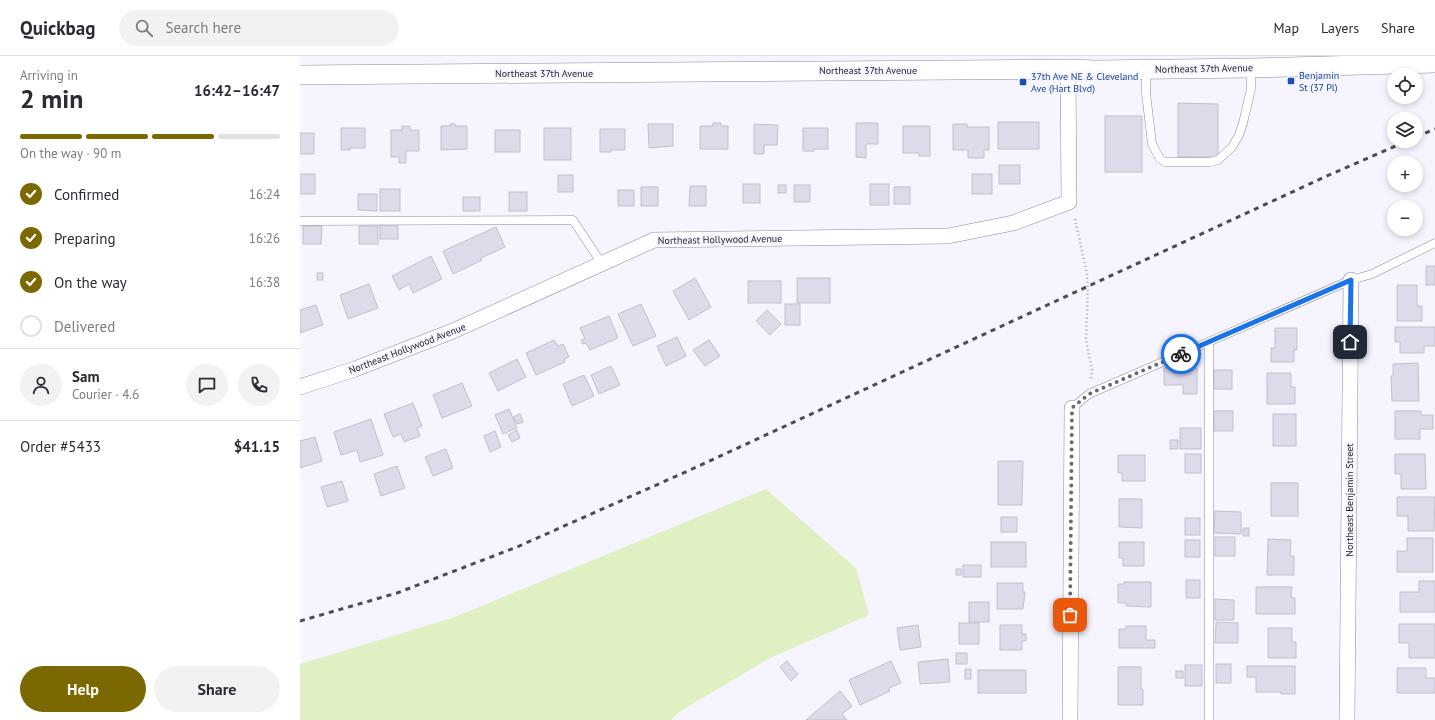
<!DOCTYPE html>
<meta charset="utf-8">
<style>
body{margin:0;font-family:"PT Sans",sans-serif;background:#f2f2f3;color:#2b2b33;height:100vh;display:flex;flex-direction:column;font-size:15px;white-space:nowrap}
*{box-sizing:border-box;margin:0}
p{font-size:13px;color:#7c7c81}
.icon{flex:none;width:22px;height:22px;fill:none;stroke:currentColor;stroke-width:2;stroke-linecap:round;stroke-linejoin:round}
.map{position:relative;flex:1;overflow:hidden}
.sheet{display:flex;flex-direction:column;background:#fff;width:300px}
.sheet>*{flex:none}
.controls{position:absolute;left:1087px;top:12px;display:grid;gap:8px}
.controls a{display:grid;place-items:center;width:36px;height:36px;border-radius:50%;background:#fff;box-shadow:0 2px 6px #0003;font-size:20px}
.pin{position:absolute;display:grid;place-items:center;width:34px;height:34px;color:#fff;margin:-17px;border-radius:8px;box-shadow:0 2px 6px #0006}
.courier{position:absolute;display:grid;place-items:center;width:40px;height:40px;margin:-20px;border:3px solid #1a73e8;border-radius:50%;background:#fff;color:#222;box-shadow:0 1px 5px #0007}
.overview em{font-style:normal;font-weight:700}
.overview div{display:flex;flex-direction:column-reverse}
.overview{display:flex;align-items:center;justify-content:space-between;height:68px;padding:0 20px}
h1{font-size:26px;font-weight:700;line-height:30px}
.bar{display:grid;grid-template-columns:repeat(4,1fr);gap:6px 4px;align-content:center;height:48px;padding:0 20px}
.bar i{height:5px;border-radius:3px;background:#e1e1e2}
.bar .current{background:#7b6800}
.bar p{grid-column:span 4}
.line{display:flex;align-items:center;gap:10px;padding:0 20px;border-top:1px solid #e1e1e2}
.line div{flex:1}
.round{display:grid;place-items:center;flex:none;width:42px;height:42px;border-radius:21px;background:#f2f2f3}
ol{padding:0 20px;list-style:none}
li{display:flex;align-items:center;gap:12px;height:44px}
li p{margin-inline-start:auto}
li .icon{padding:4px;border-radius:50%;background:#7b6800;color:#fff;stroke-width:4}
li:last-child{color:#7c7c81}
li i{width:22px;height:22px;border:2px solid #e1e1e2;border-radius:50%}
.button{display:flex;gap:8px;margin-top:auto;padding:8px 20px}
.button a{flex:1;height:46px;border-radius:24px;background:#7b6800;color:#fff;font-size:16px;font-weight:700;line-height:46px;text-align:center}
.button a+a{background:#f2f2f3;color:#2b2b33}
header{display:flex;align-items:center;gap:24px;box-sizing:border-box;height:56px;padding:0 20px;background:#fff;border-bottom:1px solid #e1e1e2}
header strong{font-size:19px}
nav{display:flex;gap:22px;margin-inline-start:auto;font-size:14px}
.search{width:280px;height:36px;background:#f2f2f3;display:flex;align-items:center;gap:10px;box-sizing:border-box;padding:0 14px;border-radius:22px;color:#7c7c81;font-size:15px}
main{display:flex;flex:1;min-height:0}
.map>svg:first-child{display:block}
.green{fill:#dff0c3}
.building{fill:#dddbea;stroke:#c2c0cf}
.lines{fill:none;stroke-linecap:round;stroke-linejoin:round}
.service-casing{stroke:#8d8b9a;stroke-width:9}
.minor-casing{stroke:#8d8b9a;stroke-width:16}
.tertiary-casing{stroke:#8d8b9a;stroke-width:20}
.path{stroke:#a6a4ad;stroke-width:2.5;stroke-dasharray:1 3;stroke-linecap:butt}
.service{stroke:#fff;stroke-width:8}
.minor{stroke:#fff;stroke-width:15}
.tertiary{stroke:#fff;stroke-width:19}
.rail{stroke:#4c4b52;stroke-width:3;stroke-dasharray:5 5;stroke-linecap:butt}
.done{stroke:#6b6a71;stroke-width:4;stroke-dasharray:0 7.2}
.route{stroke:#1a73e8;stroke-width:5}
.transit-dot{fill:#1a4fb4;stroke:#f6f4fe;stroke-width:1.5}
.labels{text-anchor:middle;stroke-width:4;stroke-linejoin:round;paint-order:stroke}
.street-label{font-size:10px;fill:#201f25;stroke:#f6f4fe}
.transit-label{font-size:10px;fill:#164399;stroke:#f6f4fe;text-anchor:start}
</style>
<header>
<strong>Quickbag</strong>
<div class="search"><svg class="icon" aria-label="search" viewBox="0 0 24 24"><circle cx="10" cy="10" r="6"/><path d="M15 15l6 6"/></svg>Search here</div>
<nav><a>Map</a><a>Layers</a><a>Share</a></nav>
</header>
<main>
<section class="sheet">
<div class="overview"><div><h1>2 min</h1><p>Arriving in</p></div><em>16:42–16:47</em></div>
<div class="bar"><i class="current"></i><i class="current"></i><i class="current"></i><i></i><p>On the way · 90 m</p></div>
<ol>
<li><svg class="icon" aria-label="check" viewBox="0 0 24 24"><path d="M5 12l5 5 9-10"/></svg>Confirmed<p>16:24</p></li>
<li><svg class="icon" aria-label="check" viewBox="0 0 24 24"><path d="M5 12l5 5 9-10"/></svg>Preparing<p>16:26</p></li>
<li><svg class="icon" aria-label="check" viewBox="0 0 24 24"><path d="M5 12l5 5 9-10"/></svg>On the way<p>16:38</p></li>
<li><i></i>Delivered</li>
</ol>
<div class="line" style="height:72px"><a class="round"><svg class="icon" aria-label="person" viewBox="0 0 24 24"><circle cx="12" cy="8" r="4"/><path d="M4 21q1-7 8-7t8 7"/></svg></a><div><b>Sam</b><p>Courier · 4.6</p></div><a class="round"><svg class="icon" aria-label="chat" viewBox="0 0 24 24"><path d="M4 5h16v11H9l-5 4z"/></svg></a><a class="round"><svg class="icon" aria-label="phone" viewBox="0 0 24 24"><path d="M5 4h4l2 5-3 2q2 4 5 5l2-3 5 2v4C11 20 4 13 5 4z"/></svg></a></div>
<div class="line" style="height:52px"><div>Order #5433</div><b>$41.15</b></div>
<div class="button"><a>Help</a><a>Share</a></div>
</section>
<div class="map">
<svg width="1135" height="664" viewBox="0 0 1135 664">
<rect width="100%" height="100%" fill="#f6f4fe"/>
<polygon class="green" points="466,433 556,512 569,559 470,602 379,656 371,664 0,664 0,608 152,562"/>
<g class="building">
<polygon points="878,47 918,48 918,101 878,101"/>
<rect x="805" y="60" width="37" height="56"/>
<rect x="698" y="66" width="41" height="27"/>
<polygon points="413,67 421,67 421,70 428,70 428,93 400,93 400,70 413,70"/>
<polygon points="556,67 578,67 578,88 566,88 566,102 556,101"/>
<polygon points="150,68 155,68 155,70 167,70 167,93 141,94 141,70 150,70"/>
<polygon points="348,68 373,68 373,90 349,92"/>
<polygon points="454,68 478,69 477,89 464,89 464,98 454,98"/>
<polygon points="653,68 667,68 667,71 689,71 689,94 684,94 684,102 668,102 668,94 653,94"/>
<polygon points="102,70 110,70 110,74 119,74 119,95 106,95 106,107 99,107 99,101 91,101 91,74 102,74"/>
<polygon points="603,70 630,70 630,100 619,100 619,97 603,97"/>
<polygon points="41,72 65,72 65,92 50,92 50,94 41,94"/>
<rect x="244" y="72" width="27" height="32"/>
<polygon points="503,72 528,72 528,93 514,93 514,95 503,95"/>
<polygon points="300,73 325,73 325,94 311,94 311,96 300,96"/>
<rect x="195" y="74" width="25" height="22"/>
<rect x="0" y="77" width="14" height="21"/>
<rect x="699" y="109" width="21" height="19"/>
<rect x="0" y="118" width="15" height="20"/>
<rect x="672" y="118" width="20" height="20"/>
<rect x="258" y="119" width="15" height="17"/>
<rect x="443" y="128" width="17" height="19"/>
<rect x="570" y="128" width="19" height="21"/>
<rect x="478" y="129" width="8" height="8"/>
<rect x="494" y="129" width="16" height="17"/>
<polygon points="390,130 406,130 406,150 389,150"/>
<rect x="341" y="131" width="17" height="19"/>
<rect x="594" y="131" width="16" height="17"/>
<rect x="80" y="133" width="20" height="22"/>
<rect x="318" y="134" width="16" height="16"/>
<rect x="209" y="136" width="18" height="19"/>
<polygon points="58,138 77,138 77,155 58,154"/>
<rect x="163" y="141" width="17" height="14"/>
<rect x="80" y="169" width="18" height="14"/>
<polygon points="3,170 22,170 21,188 3,188"/>
<rect x="59" y="170" width="19" height="18"/>
<polygon points="196,171 205,191 181,202 182,204 153,218 143,195"/>
<polygon points="131,200 142,223 113,237 109,228 99,234 92,220"/>
<rect x="1126" y="210" width="9" height="19"/>
<rect x="17" y="217" width="6" height="7"/>
<polygon points="395,222 411,251 389,264 373,235"/>
<rect x="497" y="222" width="33" height="25"/>
<rect x="448" y="225" width="33" height="22"/>
<polygon points="69,228 78,252 48,263 40,239"/>
<polygon points="1097,229 1117,229 1117,250 1122,250 1122,265 1097,265"/>
<polygon points="341,248 356,280 333,290 318,258"/>
<rect x="485" y="248" width="15" height="21"/>
<polygon points="16,249 23,269 0,277 0,254"/>
<polygon points="467,254 481,268 470,279 456,265"/>
<polygon points="309,260 318,282 290,294 286,287 283,288 281,284 285,283 280,272"/>
<polygon points="1095,271 1135,271 1135,290 1124,290 1124,297 1100,297 1100,286 1095,286"/>
<polygon points="975,272 997,272 997,294 994,294 994,306 971,306 971,292 975,292"/>
<polygon points="377,281 386,300 366,310 357,290"/>
<polygon points="254,284 258,290 263,288 269,301 264,303 265,306 236,319 226,297"/>
<polygon points="409,284 420,300 405,310 393,294"/>
<polygon points="217,303 226,321 198,335 189,317"/>
<polygon points="1118,307 1119,345 1092,345 1091,320 1093,320 1093,308"/>
<polygon points="311,310 320,329 299,338 291,319"/>
<polygon points="864,312 897,312 897,338 883,338 883,329 864,329"/>
<rect x="914" y="314" width="18" height="19"/>
<polygon points="967,317 991,317 991,331 995,331 995,348 967,348"/>
<polygon points="284,319 294,340 272,350 263,328"/>
<polygon points="162,327 172,350 142,362 133,339"/>
<polygon points="113,347 122,370 117,372 120,380 104,386 101,378 93,381 84,358"/>
<polygon points="209,353 217,372 203,378 195,359"/>
<rect x="914" y="355" width="19" height="20"/>
<polygon points="1095,355 1121,355 1121,359 1133,359 1133,373 1120,373 1120,383 1095,383"/>
<polygon points="220,358 223,366 217,368 213,361"/>
<rect x="973" y="358" width="23" height="32"/>
<polygon points="71,363 83,399 60,406 57,394 41,399 34,376"/>
<rect x="880" y="372" width="21" height="21"/>
<polygon points="217,374 220,382 212,386 208,379"/>
<polygon points="195,375 201,391 190,396 184,380"/>
<polygon points="15,381 22,405 0,412 0,385"/>
<rect x="870" y="384" width="8" height="9"/>
<polygon points="146,393 153,412 133,420 125,401"/>
<rect x="885" y="398" width="16" height="19"/>
<polygon points="1095,398 1125,398 1126,433 1101,433 1101,418 1095,418"/>
<polygon points="818,399 845,399 845,425 822,425 822,417 818,417"/>
<polygon points="698,405 723,405 722,449 698,449"/>
<polygon points="97,410 105,432 81,440 74,418"/>
<polygon points="42,425 48,445 27,451 21,431"/>
<rect x="971" y="427" width="27" height="33"/>
<polygon points="1097,441 1135,441 1134,475 1108,475 1108,460 1097,460"/>
<polygon points="819,443 842,443 842,472 819,471"/>
<polygon points="915,455 941,456 941,478 914,477"/>
<rect x="701" y="461" width="16" height="15"/>
<rect x="885" y="462" width="15" height="17"/>
<rect x="943" y="472" width="6" height="8"/>
<rect x="915" y="481" width="20" height="19"/>
<polygon points="1107,482 1133,482 1133,516 1097,516 1097,495 1107,495"/>
<polygon points="968,483 991,484 990,500 994,500 994,519 967,519"/>
<rect x="885" y="484" width="15" height="17"/>
<rect x="691" y="486" width="35" height="25"/>
<polygon points="819,486 844,486 844,510 823,510 823,502 819,502"/>
<rect x="663" y="509" width="18" height="12"/>
<rect x="656" y="513" width="5" height="6"/>
<rect x="886" y="524" width="14" height="18"/>
<polygon points="1119,525 1135,525 1135,556 1100,556 1100,536 1119,536"/>
<polygon points="824,526 851,526 851,551 826,550 826,547 818,547 818,528 824,528"/>
<polygon points="697,527 723,527 723,536 725,536 723,553 697,553"/>
<polygon points="956,531 992,531 991,542 995,542 995,558 956,558"/>
<polygon points="915,543 934,544 934,564 915,564"/>
<rect x="669" y="546" width="20" height="20"/>
<polygon points="916,566 938,567 938,587 915,587"/>
<rect x="659" y="567" width="20" height="21"/>
<polygon points="1099,568 1135,568 1135,602 1109,602 1109,587 1099,587"/>
<polygon points="618,569 621,591 600,594 597,572"/>
<polygon points="700,569 722,569 722,578 726,578 726,585 722,585 722,594 700,594"/>
<polygon points="826,570 846,570 846,584 855,584 855,592 819,592 819,573 826,573"/>
<polygon points="968,572 992,572 992,586 996,586 996,602 968,602"/>
<rect x="656" y="597" width="11" height="11"/>
<polygon points="648,603 650,626 620,628 618,606"/>
<polygon points="487,605 498,618 491,625 480,611"/>
<polygon points="591,605 601,627 589,632 590,635 560,649 549,624"/>
<rect x="916" y="608" width="15" height="19"/>
<rect x="885" y="609" width="17" height="21"/>
<polygon points="947,610 995,610 995,638 981,638 981,636 956,636 956,621 947,621"/>
<polygon points="818,611 841,611 841,633 843,633 843,649 818,649"/>
<polygon points="1097,612 1126,612 1126,622 1135,622 1135,637 1097,637"/>
<rect x="665" y="613" width="6" height="10"/>
<rect x="678" y="614" width="48" height="23"/>
<rect x="876" y="615" width="7" height="7"/>
<polygon points="540,635 552,650 542,658 547,664 506,664"/>
</g>
<g class="lines">
<defs>
<g id="service">
<polyline points="846,13 846,37 852,88 860,103 865,106 910,106 918,104 932,91 939,79 943,67 951,33 951,12"/>
<polyline points="0,165 273,164 302,208"/>
<polyline points="909,286 909,664"/>
<polyline points="772,352 789,338 1051,224 1072,218 1135,187"/>
</g>
<g id="minor">
<polyline points="0,331 55,313 153,275 354,184 648,180 713,167 769,146 768,13"/>
<polyline points="770,664 772,352"/>
<polyline points="1047,664 1051,224"/>
</g>
<polyline id="tertiary" points="0,19 768,13 796,14 951,12 1135,7"/>
</defs>
<use href="#service" class="service-casing"/>
<use href="#minor" class="minor-casing"/>
<use href="#tertiary" class="tertiary-casing"/>
<polyline class="path" points="775,163 786,213 788,229 786,284 792,314 791,324"/>
<use href="#service" class="service"/>
<use href="#minor" class="minor"/>
<use href="#tertiary" class="tertiary"/>
<g class="rail">
<polyline points="1116,81 1135,73"/>
<polyline points="0,565 97,537 217,491 390,414 1029,119 1107,85"/>
</g>
</g>
<g class="lines">
<polyline class="done" points="770,559 772,352 789,338 881,298"/>
<polyline class="route" points="881,298 1051,224 1050,286"/>
</g>
<g class="transit-dot">
<rect x="987" y="21" width="8" height="8" rx="2"/>
<rect x="719" y="22" width="8" height="8" rx="2"/>
</g>
<g class="labels">
<g class="street-label">
<text transform="translate(904 12) rotate(-1)" y="4">Northeast 37th Avenue</text>
<text x="568" y="18">Northeast 37th Avenue</text>
<text x="244" y="21">Northeast 37th Avenue</text>
<text transform="translate(420 183) rotate(-1)" y="4">Northeast Hollywood Avenue</text>
<text transform="translate(107 292) rotate(-21)" y="4">Northeast Hollywood Avenue</text>
<text transform="translate(1049 444) rotate(-90)" y="4">Northeast Benjamin Street</text>
</g>
<g class="transit-label">
<text x="999" y="23">Benjamin<tspan x="999" dy="12">St (37 Pl)</tspan></text>
<text x="731" y="24">37th Ave NE &amp; Cleveland<tspan x="731" dy="12">Ave (Hart Blvd)</tspan></text>
</g>
</g>
</svg>
<div class="controls">
<a><svg class="icon" aria-label="locate" viewBox="0 0 24 24"><circle cx="12" cy="12" r="6"/><path d="M12 2v4M12 18v4M2 12h4M18 12h4"/></svg></a>
<a><svg class="icon" aria-label="layers" viewBox="0 0 24 24"><path d="M12 4l9 5-9 5-9-5zM3 14l9 5 9-5"/></svg></a>
<a>+</a>
<a>−</a>
</div>
<div class="pin" style="left:770px;top:559px;background:#ea580c"><svg class="icon" aria-label="bag" viewBox="0 0 24 24"><path d="M5 8h14l-1 12H6zM9 8a3 3 0 0 1 6 0"/></svg></div>
<div class="pin" style="left:1050px;top:286px;background:#1f2937"><svg class="icon" aria-label="home" viewBox="0 0 24 24"><path d="M3 11l9-7 9 7M6 9v11h12V9"/></svg></div>
<div class="courier" style="left:881px;top:298px"><svg class="icon" aria-label="bike" viewBox="0 0 24 24"><circle cx="6" cy="16" r="4"/><circle cx="18" cy="16" r="4"/><path d="M6 16l4-8h5l3 8M10 8l3 8H6M13 5h3"/></svg></div>
</div>
</main>
